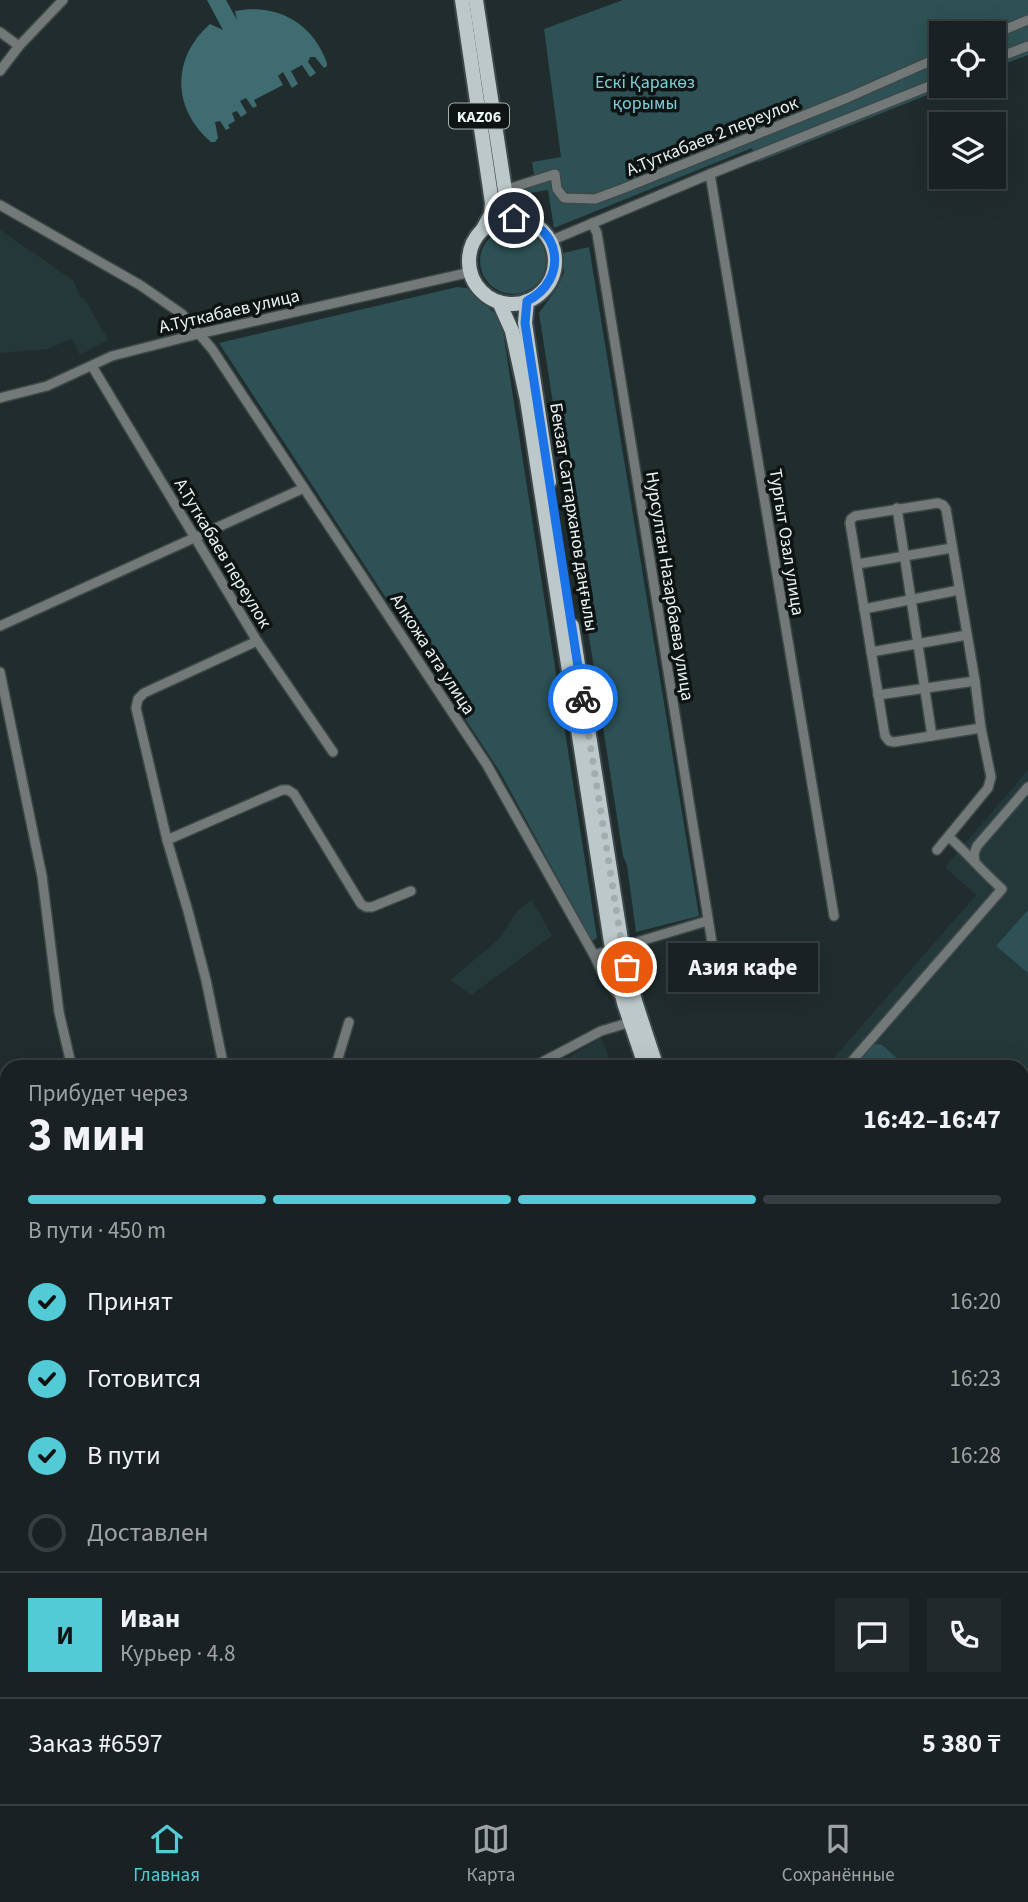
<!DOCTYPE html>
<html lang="ru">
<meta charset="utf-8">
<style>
body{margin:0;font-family:"Source Sans 3",sans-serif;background:#22292a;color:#f1f3f6;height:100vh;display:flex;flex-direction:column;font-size:26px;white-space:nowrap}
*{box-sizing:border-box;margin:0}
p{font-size:23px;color:#9fa3a5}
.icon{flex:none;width:38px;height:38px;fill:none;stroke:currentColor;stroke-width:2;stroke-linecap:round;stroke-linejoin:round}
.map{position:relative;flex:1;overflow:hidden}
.side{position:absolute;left:0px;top:1060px;width:1029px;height:744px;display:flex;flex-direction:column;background:#192122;border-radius:21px 21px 0 0;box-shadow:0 7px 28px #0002,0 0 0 2px #373e40}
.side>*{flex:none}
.controls{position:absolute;left:929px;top:21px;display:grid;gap:14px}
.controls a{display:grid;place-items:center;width:77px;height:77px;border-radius:0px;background:#192122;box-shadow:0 7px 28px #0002,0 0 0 2px #373e40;font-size:35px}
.pin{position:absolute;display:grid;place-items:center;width:60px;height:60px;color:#fff;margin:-30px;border:4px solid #fff;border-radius:50%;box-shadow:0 2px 7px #0007}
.courier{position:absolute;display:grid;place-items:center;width:70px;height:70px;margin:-35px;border:5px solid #1a73e8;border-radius:50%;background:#fff;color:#222;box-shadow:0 2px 9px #0007}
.bubble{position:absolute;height:49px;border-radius:0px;background:#192122;box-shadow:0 7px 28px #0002,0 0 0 2px #373e40;font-size:23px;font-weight:700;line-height:49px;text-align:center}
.headline em{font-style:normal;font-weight:700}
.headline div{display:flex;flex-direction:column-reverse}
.headline{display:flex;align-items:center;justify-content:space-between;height:119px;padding:0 28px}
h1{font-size:46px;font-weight:700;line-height:52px}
.bar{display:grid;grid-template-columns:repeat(4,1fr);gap:10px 7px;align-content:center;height:84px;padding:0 28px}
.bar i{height:9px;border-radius:5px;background:#373e40}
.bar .on{background:#52cbd7}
.bar p{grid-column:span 4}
.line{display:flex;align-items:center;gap:18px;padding:0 28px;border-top:2px solid #373e40}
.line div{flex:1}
.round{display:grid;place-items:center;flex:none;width:74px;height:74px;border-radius:0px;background:#22292a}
ol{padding:0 28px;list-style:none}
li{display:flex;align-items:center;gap:21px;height:77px}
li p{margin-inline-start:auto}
li .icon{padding:7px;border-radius:50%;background:#52cbd7;color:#111;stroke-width:4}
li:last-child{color:#9fa3a5}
li i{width:38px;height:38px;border:4px solid #373e40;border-radius:50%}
.tab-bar{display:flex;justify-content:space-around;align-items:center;height:98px;border-top:2px solid #373e40;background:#192122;font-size:19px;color:#9fa3a5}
.tab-bar a{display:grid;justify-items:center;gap:4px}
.tab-bar .on{color:#52cbd7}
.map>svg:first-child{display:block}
.built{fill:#24383a}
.green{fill:#2d5154}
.water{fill:#3f6c71}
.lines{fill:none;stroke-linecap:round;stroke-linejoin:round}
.street-casing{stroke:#3d4849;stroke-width:12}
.secondary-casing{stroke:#3d4849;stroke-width:16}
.primary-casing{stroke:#3d4849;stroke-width:18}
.street{stroke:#737979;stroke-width:9}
.secondary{stroke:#9ca5a6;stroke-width:12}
.primary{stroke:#bcc8c9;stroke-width:14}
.done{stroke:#a4adae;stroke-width:7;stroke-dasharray:0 12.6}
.route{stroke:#1a73e8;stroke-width:9}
.labels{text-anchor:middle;stroke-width:7;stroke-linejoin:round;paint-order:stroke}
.shield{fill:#0e1314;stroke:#a9b0b0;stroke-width:2}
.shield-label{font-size:16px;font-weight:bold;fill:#ebf3f3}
.park-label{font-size:18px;fill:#7dced7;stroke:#0e1314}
.street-label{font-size:18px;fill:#ebf3f3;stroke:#0e1314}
</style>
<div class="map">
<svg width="1028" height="1804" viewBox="0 0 1028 1804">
<rect width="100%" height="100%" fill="#212c2d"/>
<g class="built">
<polygon points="0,230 73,280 81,298 84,298 108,340 80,355 72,339 47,349 0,353"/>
<polygon points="1028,770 1028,1727 1022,1729 1022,1068 825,1068 976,895 945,867"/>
<polygon points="532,900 552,936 471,995 450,980 499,939 517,911"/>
<polygon points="601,1038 613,1067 564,1067 561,1062"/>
<polygon points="0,1427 7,1432 7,1599 0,1602"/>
</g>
<g class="green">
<polygon points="623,0 1028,0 1028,55 994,68 994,33 942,33 942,86 950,86 758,162 752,148 554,228 548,190 512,196 509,184 534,175 532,162 561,157 544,29"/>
<circle cx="513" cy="261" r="33"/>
<polygon points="589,247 699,916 636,932 627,865 623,856 539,313 557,288 564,273 563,253"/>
<polygon points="457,287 467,288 501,319 597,938 592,941 500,772 219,343"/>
<polygon points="1028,910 1028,973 996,946"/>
<polygon points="874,1044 882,1045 907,1067 854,1067"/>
<polygon points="1028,1251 1028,1362 1022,1369 1022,1258"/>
</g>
<path class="water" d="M207,0h19l11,20 -2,-9c42,-8 78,12 92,52v3l-3,2 -9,-11h-5l-2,5 8,11 -6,4 -8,-12 -11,6 7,13 -6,4 -9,-16 -5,4 5,9 -29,15 3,6 -4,2 -7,-10 -6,3 7,12 -6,4 -4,-6 -5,2 3,8 -7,4 2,3 -4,2 -6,-9 -5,1 3,16 -3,4h-4c-39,-33 -40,-84 -1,-118l13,6z"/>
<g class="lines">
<defs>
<g id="street">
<polyline points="0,32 19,46"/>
<polyline points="994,34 1028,20"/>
<polyline points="994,59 1028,46"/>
<polyline points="0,71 19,46 63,0"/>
<polyline points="710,174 834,916"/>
<polyline points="505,190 555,174 557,189 564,198 595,199 622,189 847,98 942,56"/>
<polyline points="0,205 140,285 182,314 212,349 487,765 594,955 602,972 619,996"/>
<polyline points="592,223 597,233 714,955"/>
<polyline points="550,241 710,174 942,81"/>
<polyline points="92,366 257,641 333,752"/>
<polyline points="0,398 47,386 112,356 198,334 471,272"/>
<polyline points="897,508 932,736"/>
<polyline points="858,564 952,548"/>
<polyline points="864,609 959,590"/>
<polyline points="0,626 304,488"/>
<polyline points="871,652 967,635"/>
<polyline points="0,672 42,876 59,1012 72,1068"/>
<polyline points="878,695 975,681"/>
<polyline points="167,840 282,790 288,790 294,794 361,904 366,907 372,907 411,891"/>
<polyline points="937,850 988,788 991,777 981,728 975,681 946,509 943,505 938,503 855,516 851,519 850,523 885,736 889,741 894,742 981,728"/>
<polyline points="975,862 974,854 977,846 1028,787"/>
<polyline points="594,955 707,921"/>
<polyline points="224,1068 206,980 188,911 167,840 136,708 138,699 144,693 257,641"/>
<polyline points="335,1068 349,1022"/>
<polyline points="531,1068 601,1031 631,1022"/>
<path d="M846,1068l156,-179c-19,-17 -35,-36 -53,-52"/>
<polyline points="0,1269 7,1277"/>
<polyline points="0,1676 7,1685"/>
<polyline points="0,1745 7,1736"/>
<polyline points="0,1787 7,1778"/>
<polyline points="85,1797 86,1804"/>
<polyline points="227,1797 230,1804"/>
<polyline points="377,1797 380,1804"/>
<polyline points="558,1797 561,1804"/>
<polyline points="736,1797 739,1804"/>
<polyline points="889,1797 893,1804"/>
<polyline points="907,1797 910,1804"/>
</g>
<polyline id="secondary" points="0,1623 7,1619"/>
<g id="primary">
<polyline points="462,0 492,203 491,214 483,229"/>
<polyline points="476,0 506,197 514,214 521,219"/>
<circle cx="512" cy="261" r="43"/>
<polyline points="527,301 525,323 549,482"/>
<polyline points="499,302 512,331 527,400 612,949 624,1003 646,1068"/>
<polyline points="572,626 622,946 635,1001 657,1068"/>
<polyline points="979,1797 982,1804"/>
<polyline points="991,1797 994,1804"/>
</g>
</defs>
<use href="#street" class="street-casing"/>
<use href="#secondary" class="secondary-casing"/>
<use href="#primary" class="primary-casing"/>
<use href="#street" class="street"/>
<use href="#secondary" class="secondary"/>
<use href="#primary" class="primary"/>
</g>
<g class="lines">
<polyline class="done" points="583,699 622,946 627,967"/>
<path class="route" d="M514,218c48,6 55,62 13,83l-2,22 58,376"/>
</g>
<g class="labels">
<rect class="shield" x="449" y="103.5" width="60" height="25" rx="5"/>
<g class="shield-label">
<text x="479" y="122">KАZ06</text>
</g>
<g class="park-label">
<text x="645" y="88">Ескі Қаракөз<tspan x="645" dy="21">қорымы</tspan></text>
</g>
<g class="street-label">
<text transform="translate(712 136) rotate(-22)" y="6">А.Туткабаев 2 переулок</text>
<text transform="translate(229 311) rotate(-13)" y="6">А.Туткабаев улица</text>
<text transform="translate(574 517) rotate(81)" y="6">Бекзат Саттарханов даңғылы</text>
<text transform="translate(787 542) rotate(81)" y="6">Тургыт Озал улица</text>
<text transform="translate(223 553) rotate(59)" y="6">А.Туткабаев переулок</text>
<text transform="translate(670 586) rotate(81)" y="6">Нурсултан Назарбаева улица</text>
<text transform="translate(433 654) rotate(57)" y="6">Алкожа ата улица</text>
</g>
</g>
</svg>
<div class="controls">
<a><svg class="icon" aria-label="locate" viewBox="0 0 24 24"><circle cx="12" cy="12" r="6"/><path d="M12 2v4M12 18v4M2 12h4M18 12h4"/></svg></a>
<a><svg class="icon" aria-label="layers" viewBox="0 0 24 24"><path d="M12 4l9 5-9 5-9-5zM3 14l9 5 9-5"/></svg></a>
</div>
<div class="pin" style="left:627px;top:967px;background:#ea580c"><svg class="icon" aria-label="bag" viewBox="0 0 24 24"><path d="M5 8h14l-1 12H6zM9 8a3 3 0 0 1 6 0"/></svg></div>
<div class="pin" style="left:514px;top:218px;background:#1f2937"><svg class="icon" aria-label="home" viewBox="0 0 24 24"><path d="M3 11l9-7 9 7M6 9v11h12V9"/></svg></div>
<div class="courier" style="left:583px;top:699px"><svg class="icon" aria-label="bike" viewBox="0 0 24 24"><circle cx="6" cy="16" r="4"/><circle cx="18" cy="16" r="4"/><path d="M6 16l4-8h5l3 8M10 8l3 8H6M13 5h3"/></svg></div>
<div class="bubble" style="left:668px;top:943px;width:150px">Азия кафе</div>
<section class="side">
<div class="headline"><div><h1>3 мин</h1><p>Прибудет через</p></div><em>16:42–16:47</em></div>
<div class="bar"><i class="on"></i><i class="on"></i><i class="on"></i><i></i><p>В пути · 450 m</p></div>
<ol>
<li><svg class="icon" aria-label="check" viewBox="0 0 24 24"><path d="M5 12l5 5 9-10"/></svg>Принят<p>16:20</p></li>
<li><svg class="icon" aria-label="check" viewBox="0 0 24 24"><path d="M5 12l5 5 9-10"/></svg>Готовится<p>16:23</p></li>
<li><svg class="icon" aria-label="check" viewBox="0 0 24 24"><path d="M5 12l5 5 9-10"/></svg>В пути<p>16:28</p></li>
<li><i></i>Доставлен</li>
</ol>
<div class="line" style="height:126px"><b class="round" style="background:#52cbd7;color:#111">И</b><div><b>Иван</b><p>Курьер · 4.8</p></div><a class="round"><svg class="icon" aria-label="chat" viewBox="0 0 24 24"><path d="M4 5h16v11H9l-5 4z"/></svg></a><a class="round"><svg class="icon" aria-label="phone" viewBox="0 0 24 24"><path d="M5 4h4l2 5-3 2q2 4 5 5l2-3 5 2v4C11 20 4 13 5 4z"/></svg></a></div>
<div class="line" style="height:91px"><div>Заказ #6597</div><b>5 380 ₸</b></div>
</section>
</div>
<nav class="tab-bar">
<a class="on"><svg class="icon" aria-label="home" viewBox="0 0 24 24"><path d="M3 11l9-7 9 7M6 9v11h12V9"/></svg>Главная</a>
<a><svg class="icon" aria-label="map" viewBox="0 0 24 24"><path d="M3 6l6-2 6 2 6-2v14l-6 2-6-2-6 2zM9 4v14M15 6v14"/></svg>Карта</a>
<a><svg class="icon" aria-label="saved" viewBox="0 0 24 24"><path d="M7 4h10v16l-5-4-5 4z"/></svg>Сохранённые</a>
</nav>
